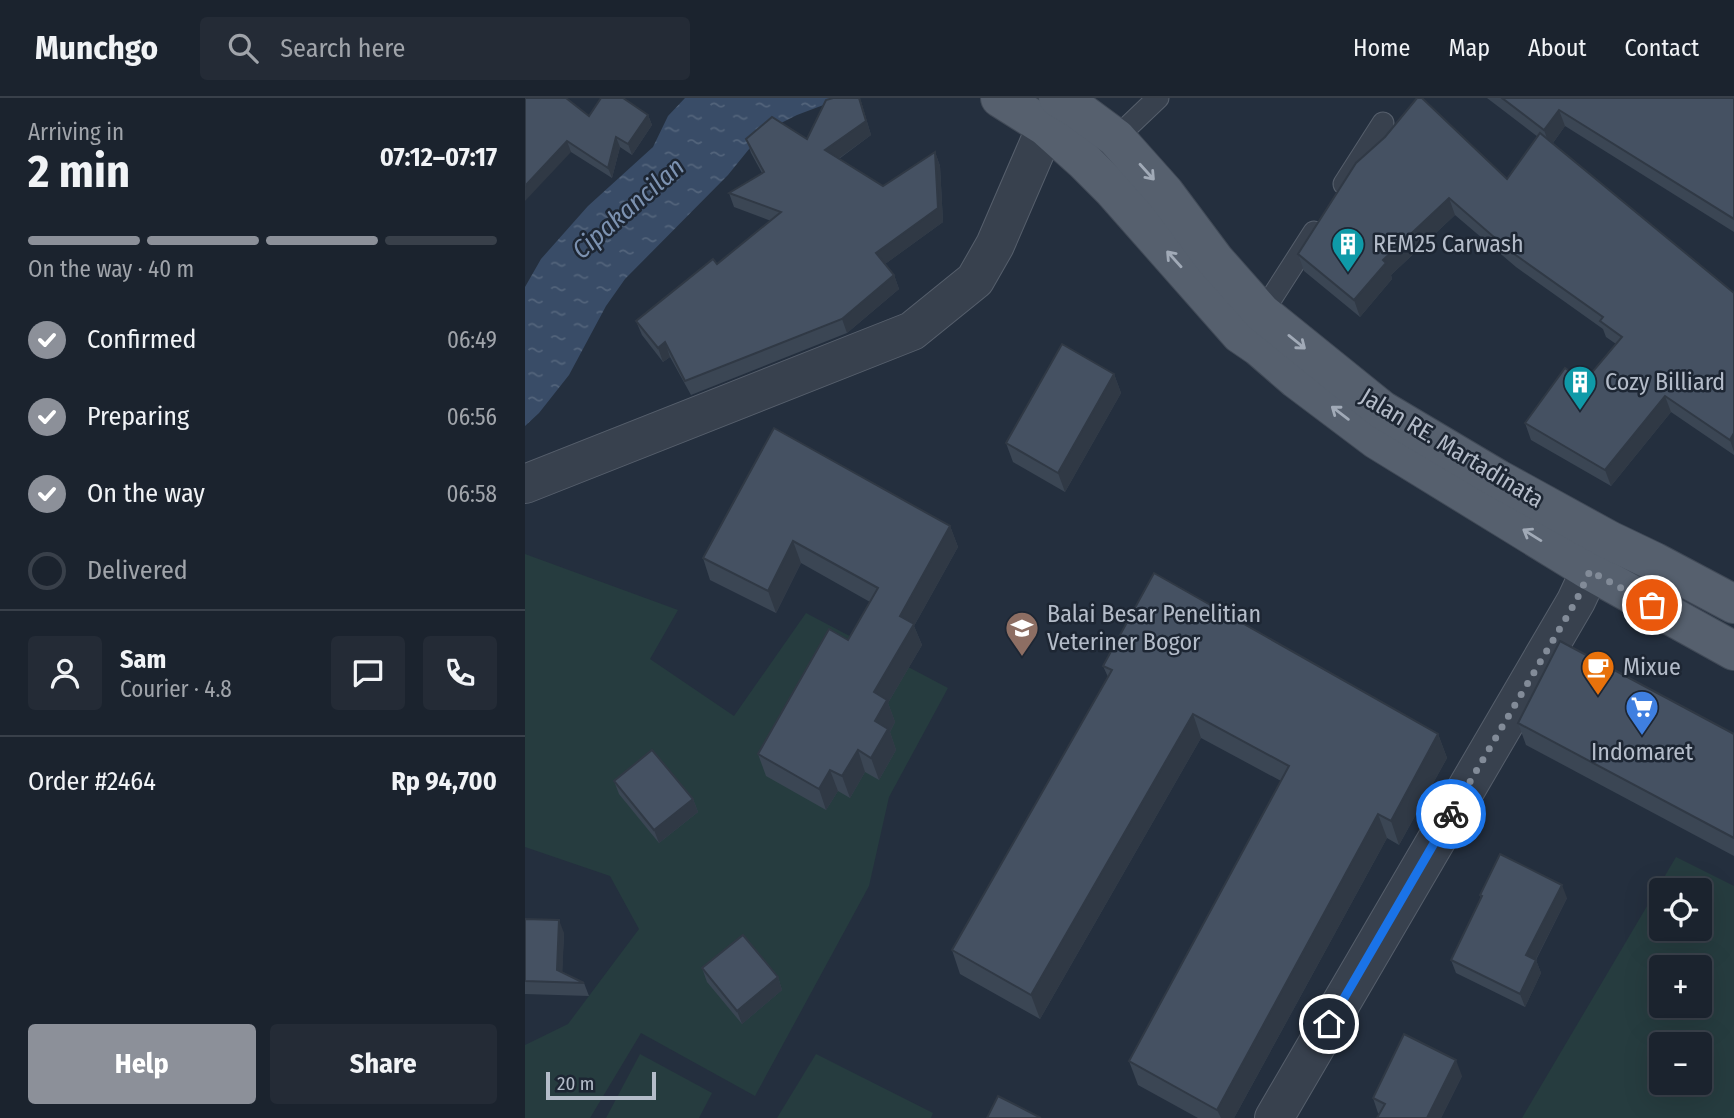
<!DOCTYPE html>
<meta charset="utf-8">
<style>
body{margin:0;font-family:"Fira Sans Condensed",sans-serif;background:#242b36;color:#f1f3f6;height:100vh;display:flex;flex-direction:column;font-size:26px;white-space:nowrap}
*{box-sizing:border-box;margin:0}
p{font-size:23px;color:#a0a4aa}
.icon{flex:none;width:38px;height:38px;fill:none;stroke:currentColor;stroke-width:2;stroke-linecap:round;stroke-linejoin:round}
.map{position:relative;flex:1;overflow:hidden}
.side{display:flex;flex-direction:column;background:#1b232e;width:525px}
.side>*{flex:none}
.controls{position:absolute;left:1124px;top:780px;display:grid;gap:14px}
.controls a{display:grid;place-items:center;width:63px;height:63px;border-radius:7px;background:#1b232e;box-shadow:0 7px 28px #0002,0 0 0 2px #39404a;font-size:35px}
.scale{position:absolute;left:21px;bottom:18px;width:110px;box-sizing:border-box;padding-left:7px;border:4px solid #b4bcc9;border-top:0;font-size:19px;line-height:24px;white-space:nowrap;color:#b4bcc9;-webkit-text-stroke:5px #1d2633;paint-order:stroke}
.pin{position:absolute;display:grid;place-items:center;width:60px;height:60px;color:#fff;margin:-30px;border:4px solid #fff;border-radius:50%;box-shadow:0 2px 7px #0007}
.courier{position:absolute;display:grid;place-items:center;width:70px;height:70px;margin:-35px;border:5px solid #1a73e8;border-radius:50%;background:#fff;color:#222;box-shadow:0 2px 9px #0007}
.headline em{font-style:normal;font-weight:700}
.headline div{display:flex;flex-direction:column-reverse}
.headline{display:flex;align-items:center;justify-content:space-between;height:119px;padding:0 28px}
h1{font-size:46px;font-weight:700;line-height:52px}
.bar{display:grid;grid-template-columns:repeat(4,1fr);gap:10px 7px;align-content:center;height:84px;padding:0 28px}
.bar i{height:9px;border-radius:5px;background:#39404a}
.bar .current{background:#8c9099}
.bar p{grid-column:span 4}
.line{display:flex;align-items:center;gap:18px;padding:0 28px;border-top:2px solid #39404a}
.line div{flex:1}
.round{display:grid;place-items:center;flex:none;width:74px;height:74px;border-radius:7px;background:#242b36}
ol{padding:0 28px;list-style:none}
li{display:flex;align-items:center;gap:21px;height:77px}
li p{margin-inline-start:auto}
li .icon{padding:7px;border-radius:50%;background:#8c9099;color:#fff;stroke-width:4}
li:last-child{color:#a0a4aa}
li i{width:38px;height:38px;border:4px solid #39404a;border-radius:50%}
.cta{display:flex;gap:14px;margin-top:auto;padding:14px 28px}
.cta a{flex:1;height:80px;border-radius:7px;background:#8c9099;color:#fff;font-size:28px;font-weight:700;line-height:80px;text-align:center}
.cta a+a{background:#242b36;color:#f1f3f6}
header{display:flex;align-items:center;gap:42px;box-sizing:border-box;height:98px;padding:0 35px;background:#1b232e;border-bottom:2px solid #39404a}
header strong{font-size:33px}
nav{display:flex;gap:38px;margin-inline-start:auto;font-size:24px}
.search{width:490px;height:63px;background:#242b36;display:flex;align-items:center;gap:18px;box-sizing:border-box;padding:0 24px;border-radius:7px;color:#a0a4aa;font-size:26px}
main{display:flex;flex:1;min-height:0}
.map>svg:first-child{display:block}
.green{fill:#263c3f;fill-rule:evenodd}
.water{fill:url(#water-ripples)}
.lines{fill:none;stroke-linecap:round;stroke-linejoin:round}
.service-casing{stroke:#565f6c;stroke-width:23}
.minor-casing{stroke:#565f6c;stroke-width:40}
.primary-casing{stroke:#414a57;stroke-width:40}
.service{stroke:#38414e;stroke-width:21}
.minor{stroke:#38414e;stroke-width:38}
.primary{stroke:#56606e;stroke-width:38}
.wall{fill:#3b4654}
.shaded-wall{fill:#303945}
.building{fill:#455162;stroke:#303945;stroke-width:2}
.oneway{stroke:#a1aab7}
.done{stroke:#828b98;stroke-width:7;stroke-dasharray:0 12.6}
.route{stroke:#1a73e8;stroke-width:9}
.labels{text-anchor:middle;stroke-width:5;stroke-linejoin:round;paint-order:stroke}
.poi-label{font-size:24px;fill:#b4bcc9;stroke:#1d2633;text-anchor:start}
.street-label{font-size:24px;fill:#b4bcc9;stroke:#1d2633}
.water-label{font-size:26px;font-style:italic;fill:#7c92b1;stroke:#1d2633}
</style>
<header>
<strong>Munchgo</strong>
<div class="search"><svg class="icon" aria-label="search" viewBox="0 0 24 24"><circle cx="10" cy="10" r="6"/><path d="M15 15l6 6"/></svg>Search here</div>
<nav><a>Home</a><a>Map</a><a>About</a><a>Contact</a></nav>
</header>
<main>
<section class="side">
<div class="headline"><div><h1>2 min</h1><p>Arriving in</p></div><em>07:12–07:17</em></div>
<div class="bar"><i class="current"></i><i class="current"></i><i class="current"></i><i></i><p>On the way · 40 m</p></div>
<ol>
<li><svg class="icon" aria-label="check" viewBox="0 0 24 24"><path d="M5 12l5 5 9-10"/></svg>Confirmed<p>06:49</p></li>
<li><svg class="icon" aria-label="check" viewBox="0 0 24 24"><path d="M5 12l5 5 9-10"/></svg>Preparing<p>06:56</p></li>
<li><svg class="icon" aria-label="check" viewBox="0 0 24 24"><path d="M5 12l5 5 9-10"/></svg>On the way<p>06:58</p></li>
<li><i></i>Delivered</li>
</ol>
<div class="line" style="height:126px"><a class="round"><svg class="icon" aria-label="person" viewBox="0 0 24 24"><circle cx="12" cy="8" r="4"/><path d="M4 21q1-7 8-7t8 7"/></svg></a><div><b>Sam</b><p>Courier · 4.8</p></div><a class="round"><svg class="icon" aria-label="chat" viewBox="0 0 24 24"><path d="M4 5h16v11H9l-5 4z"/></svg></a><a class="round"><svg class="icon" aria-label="phone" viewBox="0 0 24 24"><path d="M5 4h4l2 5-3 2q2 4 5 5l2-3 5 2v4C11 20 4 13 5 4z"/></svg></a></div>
<div class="line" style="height:91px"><div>Order #2464</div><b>Rp 94,700</b></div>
<div class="cta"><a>Help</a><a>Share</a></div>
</section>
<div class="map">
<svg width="1209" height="1020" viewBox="0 0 1209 1020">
<defs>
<pattern id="water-ripples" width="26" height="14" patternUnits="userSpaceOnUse" patternTransform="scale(1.75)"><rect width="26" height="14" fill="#394c67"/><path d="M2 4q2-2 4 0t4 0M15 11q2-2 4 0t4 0" fill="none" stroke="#53647b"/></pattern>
</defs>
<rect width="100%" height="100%" fill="#242f3e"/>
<g class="green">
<polygon points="0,456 153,512 125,561 209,618 281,515 423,590 364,699 344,788 230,998 116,935 65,1020 0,1020 0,947 43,926 114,831 85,778 0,749"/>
<path d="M1151,759l58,29v232h-212zM1136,793h38v38h-38zM1136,870h38v38h-38zM1136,947h38v38h-38z"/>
<polygon points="115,956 187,995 174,1020 81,1020"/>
<polygon points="291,956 408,1015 406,1020 252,1020"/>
</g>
<polygon class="water" points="160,0 317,0 272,17 252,27 233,40 203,77 100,181 81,208 44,277 14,315 0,328 0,189 16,161 63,108 128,49 143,18"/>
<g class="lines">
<defs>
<g id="service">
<polyline points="591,40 633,0"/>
<polyline points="819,86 858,25"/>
<polyline points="732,221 737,215 789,134"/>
</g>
<g id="minor">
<polyline points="0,386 387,233 450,182 470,147 521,29"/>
<polyline points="749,1020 1051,503 1065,473 1083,444"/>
</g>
<g id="primary">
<polyline points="475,0 521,29 559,63 587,91 715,236 734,249 771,281 852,342 1065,473 1209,553"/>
<polyline points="533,0 553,12 591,40 640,95 690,162 737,215 857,312 973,381 1084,442 1130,464 1209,506"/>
</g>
</defs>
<use href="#service" class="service-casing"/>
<use href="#minor" class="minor-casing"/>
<use href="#primary" class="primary-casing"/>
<use href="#service" class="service"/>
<use href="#minor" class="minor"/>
<use href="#primary" class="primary"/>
</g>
<g class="wall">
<polygon points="0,0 64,18 123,17 127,27 107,57 95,49 87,80 46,54"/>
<polygon points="335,0 346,37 314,61 358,88 410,54 415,68 418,124 360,166 369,177 374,191 322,235 166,297 145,259 138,264 117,237 111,223 192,166 246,123 209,109 204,95 237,75 226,55 221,41 282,41"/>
<polygon points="962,0 1209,0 1209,134 1040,28 1028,45 1209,195 1209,357 1146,314 1086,388 1006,342 1000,325 1059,284 1091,246 1081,239 1078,231 991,169 930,117 866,177 867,181 835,219 779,173 773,156 831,65 982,81 1013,39"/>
<polygon points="589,276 596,295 540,394 488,364 481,345"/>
<polygon points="249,330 425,428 433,449 389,528 397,547 363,605 370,624 365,634 371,652 354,682 340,674 325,700 313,693 301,712 241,678 233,656 323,542 345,504 276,465 251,515 185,482 178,460"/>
<polygon points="578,568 913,636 922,660 874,747 862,740 709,1020 673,1020 613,987 604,963 756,683 676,640 515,921 435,876 427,852 583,579"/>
<polygon points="993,625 1209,636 1209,758 1001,647"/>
<polygon points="89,683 168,701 173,714 134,745 94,696"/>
<polygon points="955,797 1042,800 1011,862 1016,875 1000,909 931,875 926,862 956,801"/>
<polygon points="0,821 39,835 37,874 59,885 64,898 0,896"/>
<polygon points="177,870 253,879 257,892 217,926 182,884"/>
<polygon points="937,978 916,1020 852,1020 855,1016 853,1015 848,1000"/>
</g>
<g class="shaded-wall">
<polygon points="335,0 346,37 306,66 300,52"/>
<polygon points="1034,12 1040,28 1025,49 1019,32"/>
<polygon points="123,17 127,27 107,57 103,46"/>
<polygon points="91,39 95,49 87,80 83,70"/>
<polygon points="42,43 46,54 0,103 0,88"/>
<polygon points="410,54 415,68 418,124 356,169 351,155"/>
<polygon points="924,100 930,117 866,177 867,181 835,219 829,202 858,162"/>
<polygon points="369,177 374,191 322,235 317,221"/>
<polygon points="140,244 145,259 138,264 133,250"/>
<polygon points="589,276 596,295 540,394 533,375"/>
<polygon points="1140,298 1146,314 1086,388 1080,372"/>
<polygon points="1209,335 1209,354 1205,342"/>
<polygon points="425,428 433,449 389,528 397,547 363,605 370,624 365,634 371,652 354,682 346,660 350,623 349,594 375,518"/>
<polygon points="268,443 276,465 251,515 243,493"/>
<polygon points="668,616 676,640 515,921 506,897"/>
<polygon points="913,636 922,660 874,747 866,723"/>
<polygon points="333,652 340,674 325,700 317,678"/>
<polygon points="305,672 313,693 301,712 294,691"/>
<polygon points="168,701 173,714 134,745 129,732"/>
<polygon points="853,716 862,740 709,1020 696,1020 692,1012"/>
<polygon points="1037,787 1042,800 1006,871 1001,857"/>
<polygon points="34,822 39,835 37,885 32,872"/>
<polygon points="1011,862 1016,875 1000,909 995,896"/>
<polygon points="253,879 257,892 217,926 212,913"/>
<polygon points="931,962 937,978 916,1020 902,1020"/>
</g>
<g class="building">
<polygon points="0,0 41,0 64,18 76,0 98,0 123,17 103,46 91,39 83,70 42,43 0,88"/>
<polygon points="308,0 334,0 341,23 300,52 358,88 410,54 413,110 351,155 369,177 317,221 160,283 140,244 133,250 111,223 188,161 192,166 256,114 204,95 239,74 221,41 247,19 282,41 301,2"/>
<polygon points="892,0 897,0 982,81 1015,35 1209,195 1209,335 1205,342 1140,298 1080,372 1000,325 1040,270 1059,284 1097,239 1075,223 1078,219 985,153 924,100 858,162 861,165 829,202 773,156 831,65 860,39"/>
<polygon points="977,0 1209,0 1209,121 1034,12 1019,32"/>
<polygon points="537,246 589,276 533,375 481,345"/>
<polygon points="249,330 425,428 375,518 389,526 349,594 362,602 350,623 363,631 346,660 333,652 317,678 305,672 294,691 233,656 304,531 323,542 353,490 268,443 243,493 178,460"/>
<polygon points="629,475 913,636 866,723 853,716 692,1012 604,963 764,668 668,616 506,897 427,852 587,572 578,568"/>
<polygon points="1035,543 1209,636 1209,740 993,625"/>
<polygon points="127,652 168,701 129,732 89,683"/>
<polygon points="975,756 1037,787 1001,857 1011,862 995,896 926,862 957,798 955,797"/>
<polygon points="0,821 34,822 32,872 59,885 0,883"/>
<polygon points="218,837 253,879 212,913 177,870"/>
<polygon points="879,936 931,962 902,1020 852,1020 860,1006 848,1000"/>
<polygon points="473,998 516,1020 462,1020"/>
</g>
<defs><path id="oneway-shaft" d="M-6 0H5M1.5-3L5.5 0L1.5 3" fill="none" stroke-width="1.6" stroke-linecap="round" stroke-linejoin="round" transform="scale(1.75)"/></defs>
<g class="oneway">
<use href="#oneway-shaft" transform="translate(622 74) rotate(48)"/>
<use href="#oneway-shaft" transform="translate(649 161) rotate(-132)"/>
<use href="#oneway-shaft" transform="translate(772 244) rotate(39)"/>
<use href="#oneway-shaft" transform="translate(815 315) rotate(-143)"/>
<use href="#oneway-shaft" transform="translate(1007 437) rotate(-148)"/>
</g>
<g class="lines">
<polyline class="done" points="926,716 1051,503 1065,473 1127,507"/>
<polyline class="route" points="804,926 926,716"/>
</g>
<defs>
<symbol id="building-pin" viewBox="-11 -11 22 30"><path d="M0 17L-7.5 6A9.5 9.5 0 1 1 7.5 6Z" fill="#0f9aa8" stroke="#1d2633"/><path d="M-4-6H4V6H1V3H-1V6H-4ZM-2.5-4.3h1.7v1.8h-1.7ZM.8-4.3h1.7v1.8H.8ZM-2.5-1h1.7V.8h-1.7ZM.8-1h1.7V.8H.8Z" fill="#fff"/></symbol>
<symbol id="university-pin" viewBox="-11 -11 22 30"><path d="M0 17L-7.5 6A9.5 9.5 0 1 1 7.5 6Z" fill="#8d6e63" stroke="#1d2633"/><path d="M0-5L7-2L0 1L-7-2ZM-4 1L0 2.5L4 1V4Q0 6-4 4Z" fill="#fff"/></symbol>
<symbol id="cafe-pin" viewBox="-11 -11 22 30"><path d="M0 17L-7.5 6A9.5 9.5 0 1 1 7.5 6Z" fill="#e8710a" stroke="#1d2633"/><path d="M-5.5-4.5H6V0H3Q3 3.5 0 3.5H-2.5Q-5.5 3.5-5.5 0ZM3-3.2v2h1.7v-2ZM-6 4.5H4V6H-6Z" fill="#fff"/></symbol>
<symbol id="supermarket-pin" viewBox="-11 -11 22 30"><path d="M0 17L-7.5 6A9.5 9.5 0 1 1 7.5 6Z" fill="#3f7fe0" stroke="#1d2633"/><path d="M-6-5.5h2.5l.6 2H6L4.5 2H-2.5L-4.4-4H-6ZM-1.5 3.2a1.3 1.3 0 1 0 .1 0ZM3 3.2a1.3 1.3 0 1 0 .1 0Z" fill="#fff"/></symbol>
</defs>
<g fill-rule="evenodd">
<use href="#building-pin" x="804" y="127" width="38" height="52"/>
<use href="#building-pin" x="1036" y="265" width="38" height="52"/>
<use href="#university-pin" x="478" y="511" width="38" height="52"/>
<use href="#cafe-pin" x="1054" y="550" width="38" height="52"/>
<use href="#supermarket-pin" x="1098" y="590" width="38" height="52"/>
</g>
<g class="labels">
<g class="poi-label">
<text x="848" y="154">REM25 Carwash</text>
<text x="1080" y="292">Cozy Billiard</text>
<text x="522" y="524">Balai Besar Penelitian<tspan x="522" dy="28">Veteriner Bogor</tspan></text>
<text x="1098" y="577">Mixue</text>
<text x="1117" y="662" text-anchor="middle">Indomaret</text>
</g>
<g class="street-label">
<text transform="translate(927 350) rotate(31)" y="8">Jalan RE. Martadinata</text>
</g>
<g class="water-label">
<text transform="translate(103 110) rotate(-41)" y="9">Cipakancilan</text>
</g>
</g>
</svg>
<div class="controls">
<a><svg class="icon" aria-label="locate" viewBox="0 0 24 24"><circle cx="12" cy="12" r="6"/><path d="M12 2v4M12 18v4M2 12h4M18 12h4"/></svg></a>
<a>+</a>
<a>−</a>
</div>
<div class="scale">20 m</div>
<div class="pin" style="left:1127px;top:507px;background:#ea580c"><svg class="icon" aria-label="bag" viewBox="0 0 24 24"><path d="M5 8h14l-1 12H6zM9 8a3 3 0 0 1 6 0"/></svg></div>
<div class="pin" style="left:804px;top:926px;background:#1f2937"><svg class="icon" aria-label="home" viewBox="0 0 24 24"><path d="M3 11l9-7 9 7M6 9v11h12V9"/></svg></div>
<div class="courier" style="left:926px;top:716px"><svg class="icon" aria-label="bike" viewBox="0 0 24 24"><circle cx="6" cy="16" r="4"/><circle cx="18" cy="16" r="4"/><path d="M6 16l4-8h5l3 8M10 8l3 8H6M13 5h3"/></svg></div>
</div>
</main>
